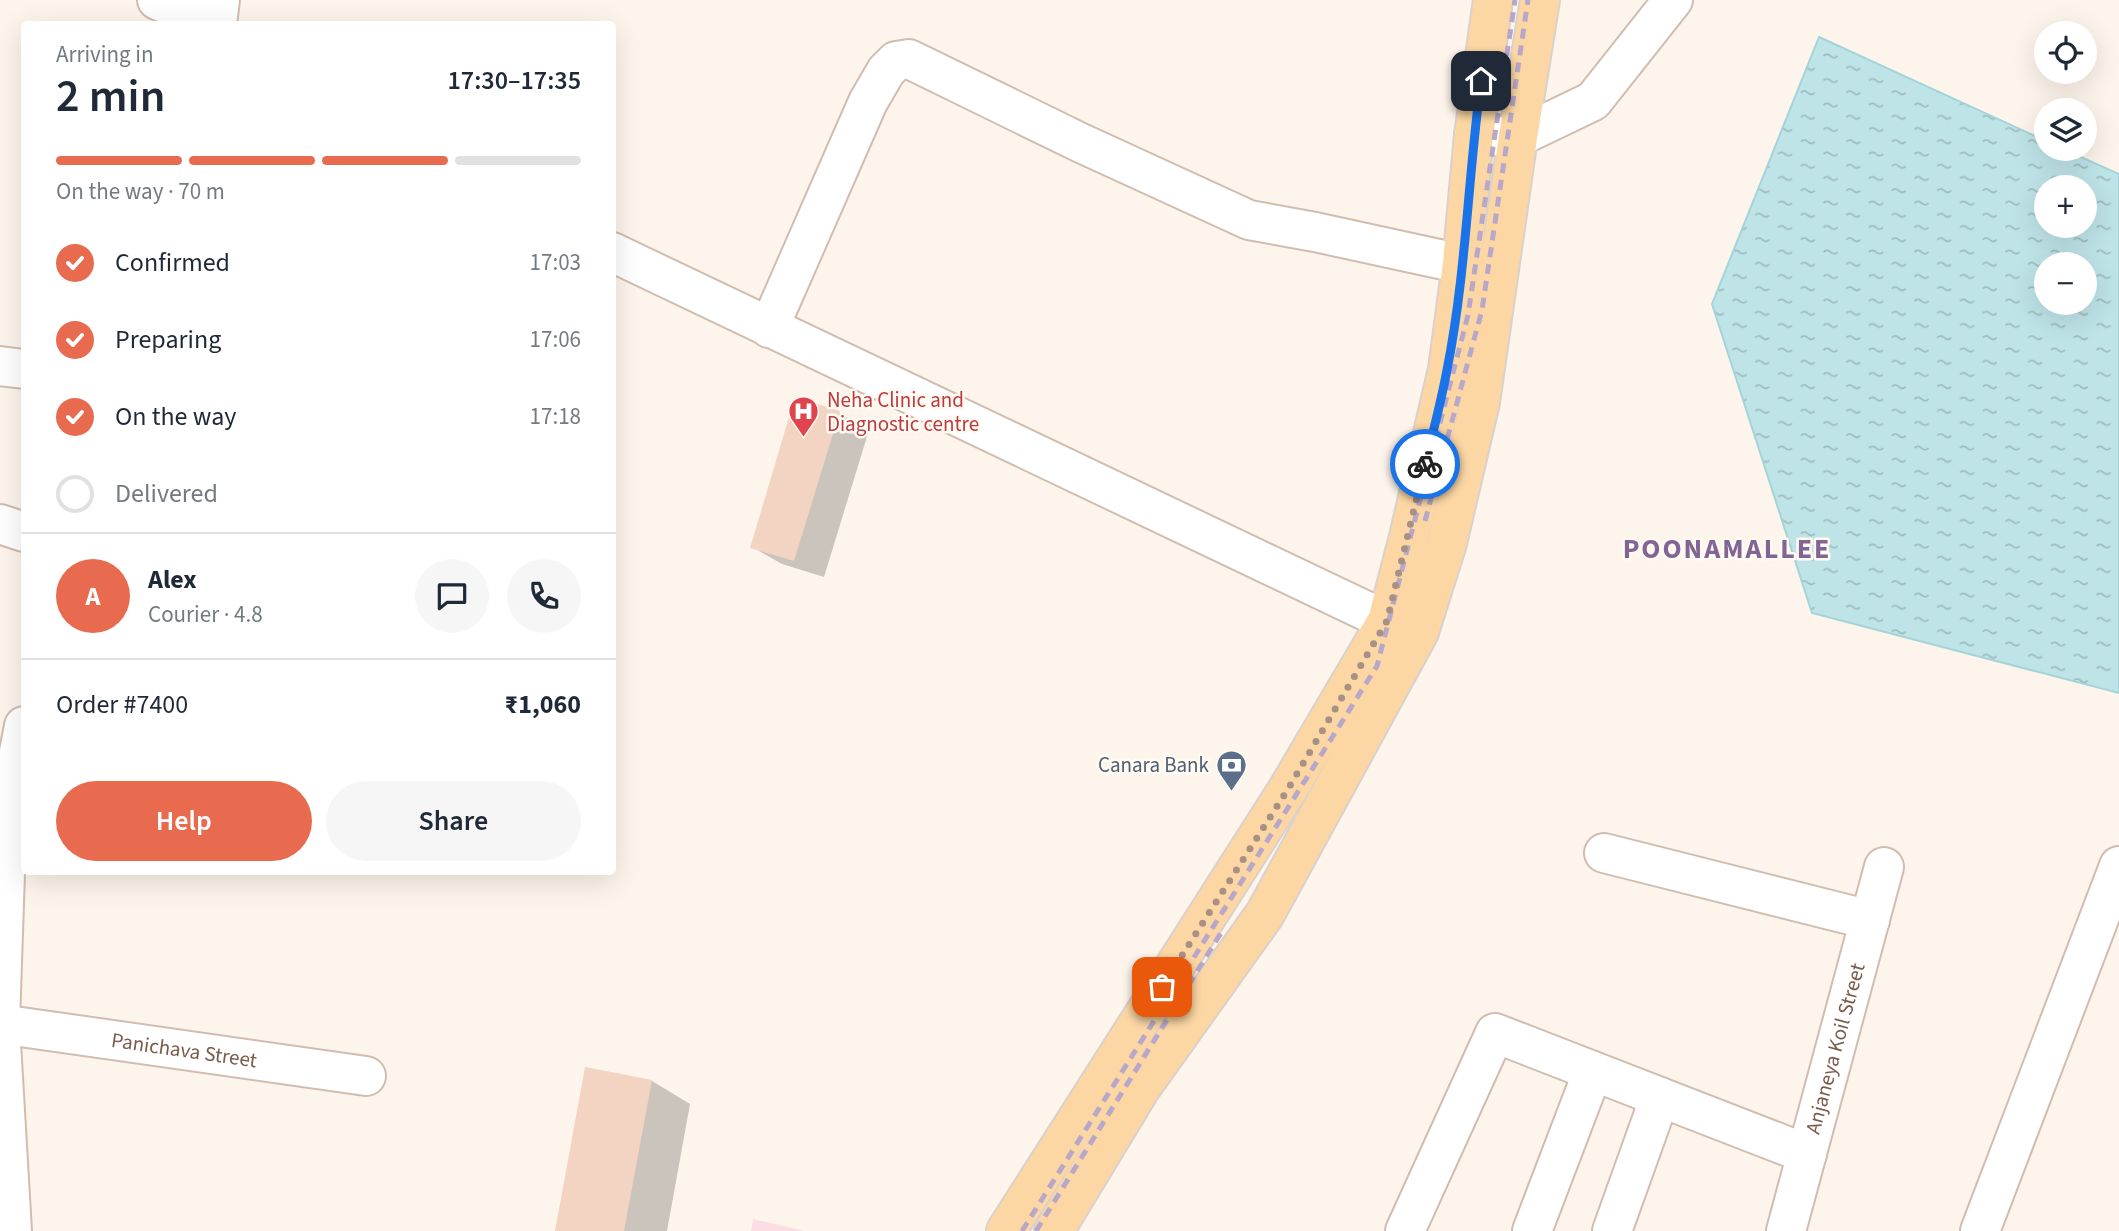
<!DOCTYPE html>
<meta charset="utf-8">
<style>
body{margin:0;font-family:"Source Sans 3",sans-serif;background:#f6f6f7;color:#1f2937;height:100vh;display:flex;flex-direction:column;font-size:26px;white-space:nowrap}
*{box-sizing:border-box;margin:0}
p{font-size:23px;color:#747a83}
.icon{flex:none;width:38px;height:38px;fill:none;stroke:currentColor;stroke-width:2;stroke-linecap:round;stroke-linejoin:round}
.map{position:relative;flex:1;overflow:hidden}
.sheet{position:absolute;left:21px;top:21px;width:595px;height:854px;display:flex;flex-direction:column;background:#fff;border-radius:7px;box-shadow:0 7px 28px #0002}
.sheet>*{flex:none}
.buttons{position:absolute;left:2034px;top:21px;display:grid;gap:14px}
.buttons a{display:grid;place-items:center;width:63px;height:63px;border-radius:50%;background:#fff;box-shadow:0 7px 28px #0002;font-size:35px}
.pin{position:absolute;display:grid;place-items:center;width:60px;height:60px;color:#fff;margin:-30px;border-radius:14px;box-shadow:0 4px 10px #0006}
.courier{position:absolute;display:grid;place-items:center;width:70px;height:70px;margin:-35px;border:5px solid #1a73e8;border-radius:50%;background:#fff;color:#222;box-shadow:0 2px 9px #0007}
.overview em{font-style:normal;font-weight:600}
.overview div{display:flex;flex-direction:column-reverse}
.overview{display:flex;align-items:center;justify-content:space-between;height:119px;padding:0 35px}
h1{font-size:46px;font-weight:600;line-height:52px}
.bar{display:grid;grid-template-columns:repeat(4,1fr);gap:10px 7px;align-content:center;height:84px;padding:0 35px}
.bar i{height:9px;border-radius:5px;background:#e0e1e3}
.bar .selected{background:#e86b4f}
.bar p{grid-column:span 4}
.line{display:flex;align-items:center;gap:18px;padding:0 35px;border-top:2px solid #e0e1e3}
.line div{flex:1}
.round{display:grid;place-items:center;flex:none;width:74px;height:74px;border-radius:37px;background:#f6f6f7}
ol{padding:0 35px;list-style:none}
li{display:flex;align-items:center;gap:21px;height:77px}
li p{margin-inline-start:auto}
li .icon{padding:7px;border-radius:50%;background:#e86b4f;color:#fff;stroke-width:4}
li:last-child{color:#747a83}
li i{width:38px;height:38px;border:4px solid #e0e1e3;border-radius:50%}
.cta{display:flex;gap:14px;margin-top:auto;padding:14px 35px}
.cta a{flex:1;height:80px;border-radius:42px;background:#e86b4f;color:#fff;font-size:28px;font-weight:600;line-height:80px;text-align:center}
.cta a+a{background:#f6f6f7;color:#1f2937}
.map>svg:first-child{display:block}
.medical{fill:#fbdee3}
.water{fill:url(#water-ripples);stroke:#a4d4da;stroke-width:2;fill-rule:evenodd}
.shadow{fill:#0003}
.building{fill:#f3d4c2}
.lines{fill:none;stroke-linecap:round;stroke-linejoin:round}
.minor-casing{stroke:#d1bdaf;stroke-width:42}
.tertiary-casing{stroke:#d1bdaf;stroke-width:42}
.primary-casing{stroke:#dad1cd;stroke-width:42}
.minor{stroke:#fff;stroke-width:38}
.tertiary{stroke:#fff;stroke-width:38}
.primary{stroke:#fcd7a4;stroke-width:38}
.rail{stroke:#b8a7c9;stroke-width:5;stroke-dasharray:10 7;stroke-linecap:butt}
.done{stroke:#a89184;stroke-width:7;stroke-dasharray:0 12.6}
.route{stroke:#1a73e8;stroke-width:9}
.labels{text-anchor:middle;stroke-width:5;stroke-linejoin:round;paint-order:stroke}
.health-label{font-size:21px;fill:#be3a42;stroke:#fffaf2;text-anchor:start}
.service-label{font-size:21px;fill:#4e5e75;stroke:#fffaf2;text-anchor:end}
.street-label{font-size:21px;fill:#7a5b4c;stroke:#fffaf2}
.district-label{font-size:28px;font-weight:bold;letter-spacing:2px;fill:#836595;stroke:#fffaf2}
</style>
<div class="map">
<svg width="2119" height="1231" viewBox="0 0 2119 1231">
<defs>
<pattern id="water-ripples" width="26" height="14" patternUnits="userSpaceOnUse" patternTransform="scale(1.75)"><rect width="26" height="14" fill="#bee4e8"/><path d="M2 4q2-2 4 0t4 0M15 11q2-2 4 0t4 0" fill="none" stroke="#9fbcbe"/></pattern>
</defs>
<rect width="100%" height="100%" fill="#fdf5eb"/>
<polygon class="medical" points="753,1219 805,1231 751,1231"/>
<path class="water" d="M1819,37l227,104v8h17l56,25v519l-307,-80 -100,-309zM2046,187h38v39h-38zM2046,264h38v39h-38z"/>
<g class="shadow">
<polygon points="839,413 869,430 824,577 782,564 752,547"/>
<polygon points="587,1069 652,1081 690,1104 667,1231 556,1231"/>
</g>
<g class="building">
<polygon points="795,397 840,411 794,561 750,548"/>
<polygon points="585,1067 652,1080 624,1231 555,1231"/>
</g>
<g class="lines">
<defs>
<g id="minor">
<polyline points="157,0 211,24"/>
<polyline points="1474,135 1518,137 1593,101 1673,0"/>
<polyline points="612,252 1387,621 1418,632"/>
<polyline points="769,328 868,102 886,71 896,61 909,59 1081,143 1249,220 1315,232 1462,264"/>
<polyline points="0,366 24,369"/>
<polyline points="0,524 24,532"/>
<polyline points="1604,853 1870,920"/>
<path id="s1" d="M0,1024l366,52"/>
<polyline points="1405,1231 1495,1033 1807,1154"/>
<polyline points="1532,1231 1593,1071"/>
<polyline points="1612,1231 1660,1097"/>
<path id="s2" d="M1786,1231l98,-364"/>
<polyline points="1980,1231 2119,866"/>
</g>
<g id="tertiary">
<polyline points="217,24 220,0"/>
<polyline points="0,1022 7,814 24,726"/>
<polyline points="0,1026 12,1231"/>
</g>
<g id="primary">
<polyline points="1006,1231 1288,789 1387,621 1409,537 1448,369 1462,264 1474,135 1493,0"/>
<polyline points="1054,1231 1140,1089 1265,914 1419,632 1447,543 1480,402 1518,137 1540,0"/>
</g>
</defs>
<use href="#minor" class="minor-casing"/>
<use href="#tertiary" class="tertiary-casing"/>
<use href="#primary" class="primary-casing"/>
<use href="#minor" class="minor"/>
<use href="#tertiary" class="tertiary"/>
<use href="#primary" class="primary"/>
<g class="rail">
<polyline points="1425,521 1482,310 1528,0"/>
<polyline points="1022,1231 1377,666 1468,315 1515,0"/>
<polyline points="1036,1231 1224,928"/>
</g>
</g>
<g class="lines">
<polyline class="done" points="1162,987 1288,789 1387,621 1425,464"/>
<path class="route" d="M1425,464c8,-31 16,-62 22,-94 19,-95 21,-193 34,-289"/>
</g>
<defs>
<symbol id="hospital-pin" viewBox="-11 -11 22 30"><path d="M0 17L-7.5 6A9.5 9.5 0 1 1 7.5 6Z" fill="#e0444e" stroke="#fffaf2"/><path d="M-5-5h3v3.5h4V-5h3V5h-3V1.5h-4V5h-3Z" fill="#fff"/></symbol>
<symbol id="bank-pin" viewBox="-11 -11 22 30"><path d="M0 17L-7.5 6A9.5 9.5 0 1 1 7.5 6Z" fill="#5c6f8a" stroke="#fffaf2"/><path d="M-6-4H6V4H-6ZM0-2.3a2.3 2.3 0 1 0 0 4.6a2.3 2.3 0 1 0 0-4.6Z" fill="#fff"/></symbol>
</defs>
<g fill-rule="evenodd">
<use href="#hospital-pin" x="786" y="394" width="35" height="47"/>
<use href="#bank-pin" x="1214" y="748" width="35" height="47"/>
</g>
<g class="labels">
<g class="health-label">
<text x="827" y="407">Neha Clinic and<tspan x="827" dy="24">Diagnostic centre</tspan></text>
</g>
<g class="service-label">
<text x="1209" y="772">Canara Bank</text>
</g>
<g class="street-label">
<text dy="7" stroke="none"><textPath href="#s2" startOffset="189">Anjaneya Koil Street</textPath></text>
<text dy="7" stroke="none"><textPath href="#s1" startOffset="186">Panichava Street</textPath></text>
</g>
<g class="district-label">
<text x="1727" y="558">POONAMALLEE</text>
</g>
</g>
</svg>
<div class="buttons">
<a><svg class="icon" aria-label="locate" viewBox="0 0 24 24"><circle cx="12" cy="12" r="6"/><path d="M12 2v4M12 18v4M2 12h4M18 12h4"/></svg></a>
<a><svg class="icon" aria-label="layers" viewBox="0 0 24 24"><path d="M12 4l9 5-9 5-9-5zM3 14l9 5 9-5"/></svg></a>
<a>+</a>
<a>−</a>
</div>
<div class="pin" style="left:1162px;top:987px;background:#ea580c"><svg class="icon" aria-label="bag" viewBox="0 0 24 24"><path d="M5 8h14l-1 12H6zM9 8a3 3 0 0 1 6 0"/></svg></div>
<div class="pin" style="left:1481px;top:81px;background:#1f2937"><svg class="icon" aria-label="home" viewBox="0 0 24 24"><path d="M3 11l9-7 9 7M6 9v11h12V9"/></svg></div>
<div class="courier" style="left:1425px;top:464px"><svg class="icon" aria-label="bike" viewBox="0 0 24 24"><circle cx="6" cy="16" r="4"/><circle cx="18" cy="16" r="4"/><path d="M6 16l4-8h5l3 8M10 8l3 8H6M13 5h3"/></svg></div>
<section class="sheet">
<div class="overview"><div><h1>2 min</h1><p>Arriving in</p></div><em>17:30–17:35</em></div>
<div class="bar"><i class="selected"></i><i class="selected"></i><i class="selected"></i><i></i><p>On the way · 70 m</p></div>
<ol>
<li><svg class="icon" aria-label="check" viewBox="0 0 24 24"><path d="M5 12l5 5 9-10"/></svg>Confirmed<p>17:03</p></li>
<li><svg class="icon" aria-label="check" viewBox="0 0 24 24"><path d="M5 12l5 5 9-10"/></svg>Preparing<p>17:06</p></li>
<li><svg class="icon" aria-label="check" viewBox="0 0 24 24"><path d="M5 12l5 5 9-10"/></svg>On the way<p>17:18</p></li>
<li><i></i>Delivered</li>
</ol>
<div class="line" style="height:126px"><b class="round" style="background:#e86b4f;color:#fff">A</b><div><b>Alex</b><p>Courier · 4.8</p></div><a class="round"><svg class="icon" aria-label="chat" viewBox="0 0 24 24"><path d="M4 5h16v11H9l-5 4z"/></svg></a><a class="round"><svg class="icon" aria-label="phone" viewBox="0 0 24 24"><path d="M5 4h4l2 5-3 2q2 4 5 5l2-3 5 2v4C11 20 4 13 5 4z"/></svg></a></div>
<div class="line" style="height:91px"><div>Order #7400</div><b>₹1,060</b></div>
<div class="cta"><a>Help</a><a>Share</a></div>
</section>
</div>
